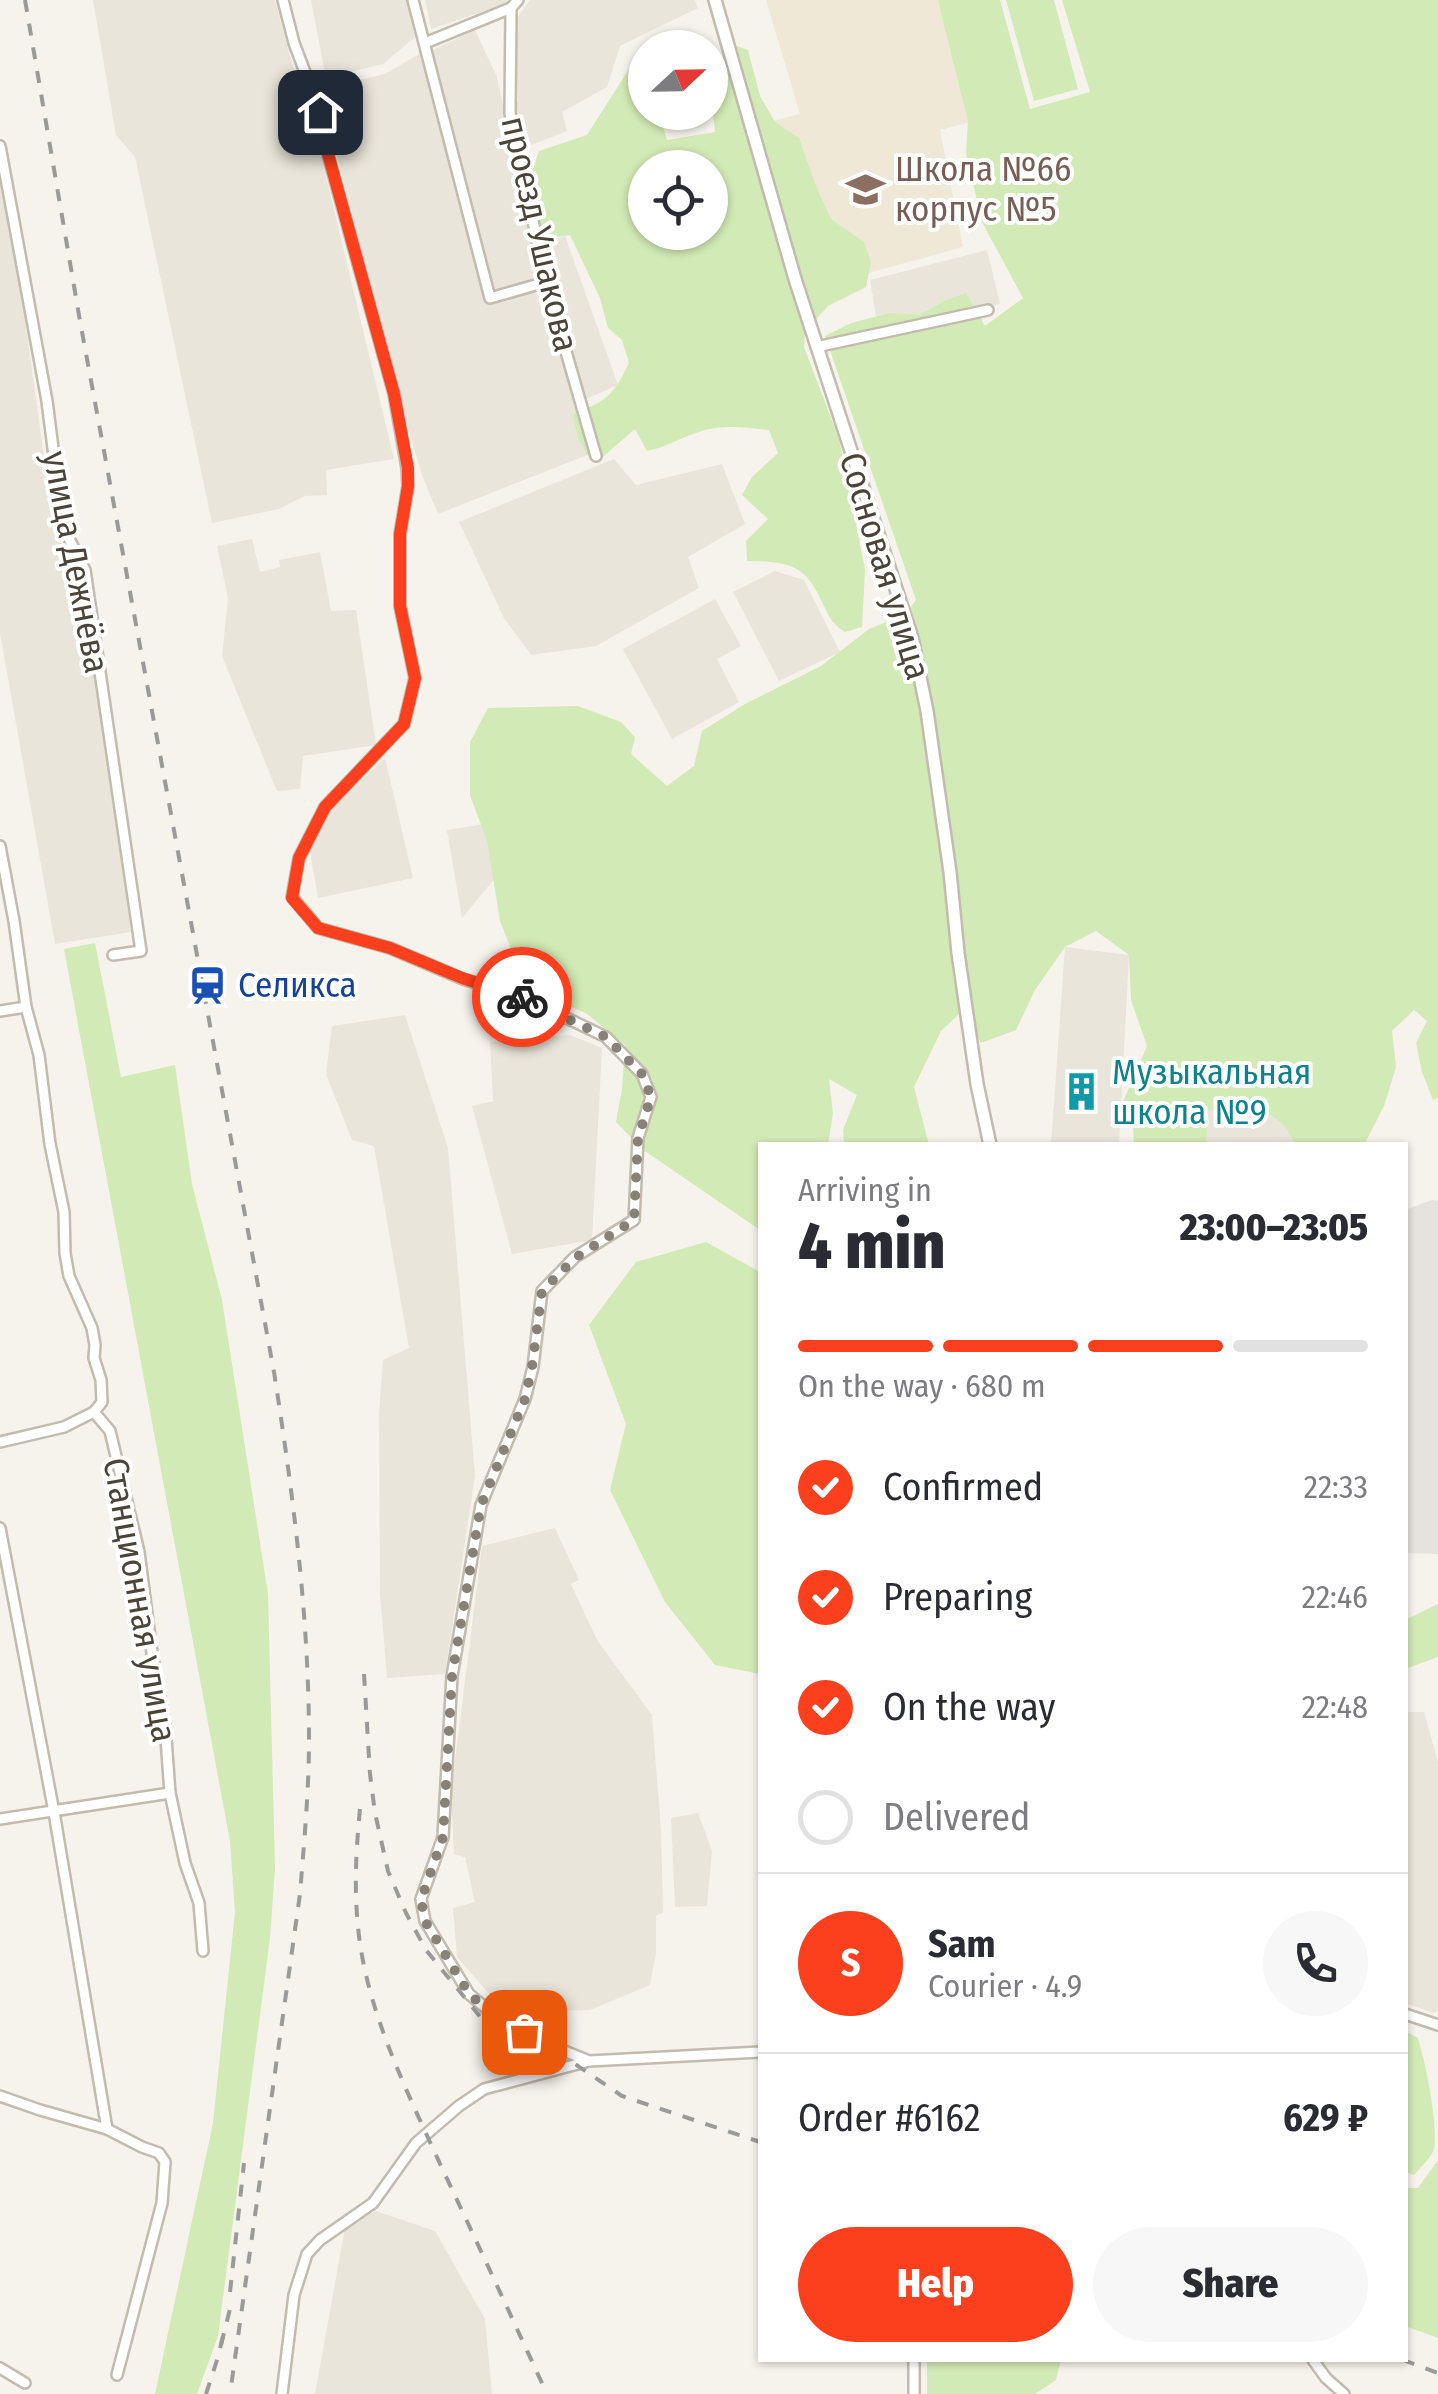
<!DOCTYPE html>
<meta charset="utf-8">
<style>
body{margin:0;font-family:"Fira Sans Condensed",sans-serif;background:#f7f7f7;color:#2b2b33;height:100vh;display:flex;flex-direction:column;font-size:38px;white-space:nowrap}
*{box-sizing:border-box;margin:0}
p{font-size:32px;color:#7c7c81}
.icon{flex:none;width:55px;height:55px;fill:none;stroke:currentColor;stroke-width:2;stroke-linecap:round;stroke-linejoin:round}
.map{position:relative;flex:1;overflow:hidden}
.drawer{position:absolute;left:758px;top:1142px;width:650px;height:1220px;display:flex;flex-direction:column;background:#fff;border-radius:0px;box-shadow:0 2px 8px #0004}
.drawer>*{flex:none}
.needle{width:65px;rotate:68deg}
.tools{position:absolute;left:628px;top:30px;display:grid;gap:20px}
.tools a{display:grid;place-items:center;width:100px;height:100px;border-radius:50%;background:#fff;box-shadow:0 2px 8px #0004;font-size:50px}
.pin{position:absolute;display:grid;place-items:center;width:85px;height:85px;color:#fff;margin:-42px;border-radius:20px;box-shadow:0 5px 15px #0006}
.courier{position:absolute;display:grid;place-items:center;width:100px;height:100px;margin:-50px;border:8px solid #fc3f1d;border-radius:50%;background:#fff;color:#222;box-shadow:0 2px 12px #0007}
.head em{font-style:normal;font-weight:800}
.head div{display:flex;flex-direction:column-reverse}
.head{display:flex;align-items:center;justify-content:space-between;height:170px;padding:0 40px}
h1{font-size:65px;font-weight:800;line-height:75px}
.bar{display:grid;grid-template-columns:repeat(4,1fr);gap:15px 10px;align-content:center;height:120px;padding:0 40px}
.bar i{height:12px;border-radius:8px;background:#e1e1e2}
.bar .on{background:#fc3f1d}
.bar p{grid-column:span 4}
.line{display:flex;align-items:center;gap:25px;padding:0 40px;border-top:2px solid #e1e1e2}
.line div{flex:1}
.round{display:grid;place-items:center;flex:none;width:105px;height:105px;border-radius:52px;background:#f7f7f7}
ol{padding:0 40px;list-style:none}
li{display:flex;align-items:center;gap:30px;height:110px}
li p{margin-inline-start:auto}
li .icon{padding:10px;border-radius:50%;background:#fc3f1d;color:#fff;stroke-width:4}
li:last-child{color:#7c7c81}
li i{width:55px;height:55px;border:5px solid #e1e1e2;border-radius:50%}
.button{display:flex;gap:20px;margin-top:auto;padding:20px 40px}
.button a{flex:1;height:115px;border-radius:60px;background:#fc3f1d;color:#fff;font-size:40px;font-weight:800;line-height:115px;text-align:center}
.button a+a{background:#f7f7f7;color:#2b2b33}
.map>svg:first-child{display:block}
.residential{fill:#eae5da}
.industrial{fill:#e6e2dd}
.education{fill:#efe8d6}
.green{fill:#d2eab5;fill-rule:evenodd}
.lines{fill:none;stroke-linecap:round;stroke-linejoin:round}
.minor-casing{stroke:#c2bbae;stroke-width:14}
.tertiary-casing{stroke:#c2bbae;stroke-width:16}
.minor{stroke:#fff;stroke-width:9}
.tertiary{stroke:#fff;stroke-width:11}
.rail{stroke:#9a9a9a;stroke-width:4;stroke-dasharray:12 12;stroke-linecap:butt}
.done{stroke:#878178;stroke-width:10;stroke-dasharray:0 18}
.route{stroke:#fc3f1d;stroke-width:12}
.labels{text-anchor:middle;stroke-width:8;stroke-linejoin:round;paint-order:stroke}
.education-label{font-size:35px;fill:#785e54;stroke:#fff;text-anchor:start}
.street-label{font-size:35px;fill:#4b4439;stroke:#fff}
.transit-label{font-size:35px;fill:#164399;stroke:#fff;text-anchor:start}
.culture-label{font-size:35px;fill:#0d838f;stroke:#fff;text-anchor:start}
</style>
<div class="map">
<svg width="1438" height="2394" viewBox="0 0 1438 2394">
<rect width="100%" height="100%" fill="#f6f3ec"/>
<g class="residential">
<polygon points="93,0 275,0 295,74 305,89 394,459 326,470 327,495 305,496 279,509 212,523 135,157 116,135"/>
<polygon points="311,0 407,0 415,37 383,64 326,78"/>
<polygon points="425,0 507,0 508,3 431,29"/>
<polygon points="530,0 695,0 698,8 620,46 607,87 562,112 567,131 526,147 514,106 518,101 516,20"/>
<polygon points="475,30 497,77 541,278 493,292 431,51"/>
<polygon points="421,53 487,302 542,288 590,454 438,514 422,475 398,394 320,89 385,74"/>
<polygon points="0,171 15,247 54,529 81,583 131,932 55,944 0,633"/>
<polygon points="565,236 618,385 584,400 546,271 541,244"/>
<polygon points="987,250 1000,304 878,329 870,280"/>
<polygon points="614,459 636,485 722,464 745,524 688,557 699,588 596,646 531,655 504,618 459,522"/>
<polygon points="252,539 260,572 280,567 279,560 320,552 331,611 356,610 376,745 303,756 300,789 277,791 222,656 228,598 217,546"/>
<polygon points="775,571 804,580 840,652 779,681 733,592"/>
<polygon points="715,599 741,646 717,659 739,702 672,739 623,649"/>
<polygon points="385,758 413,878 318,898 310,851 330,810"/>
<polygon points="491,823 500,872 462,918 447,830"/>
<polygon points="1065,947 1129,955 1119,1145 1051,1145"/>
<polygon points="405,1015 448,1148 475,1476 445,1674 387,1678 380,1594 379,1414 383,1360 409,1348 374,1146 352,1140 326,1074 332,1026"/>
<polygon points="570,1035 602,1048 592,1240 512,1254 472,1106 493,1101 490,1042"/>
<polygon points="1196,1095 1277,1104 1303,1145 1196,1145"/>
<polygon points="555,1528 579,1580 571,1584 597,1640 652,1715 661,1829 663,1913 656,1915 656,1952 650,1985 590,2010 505,2012 457,1957 453,1908 475,1902 465,1857 454,1854 451,1793 482,1546"/>
<polygon points="1405,1712 1424,1712 1438,1762 1438,2011 1434,2013 1405,2003"/>
<polygon points="698,1813 712,1851 707,1906 675,1907 671,1818"/>
<polygon points="376,2211 435,2231 485,2319 492,2394 315,2394 345,2228"/>
</g>
<polygon class="industrial" points="1432,1200 1438,1201 1438,1554 1405,1553 1405,1210"/>
<polygon class="education" points="766,0 961,0 987,118 940,130 963,247 807,290 761,124 800,114"/>
<g class="green">
<path d="M938,0h62l30,109 60,-17 -28,-92h376v1098l-5,2 -11,-28 -6,-29 11,-22 -13,-11 -22,21 4,36 -12,39 -20,39h-69c-9,-24 -24,-32 -49,-39l-7,3 -31,1 -2,35h-72l-1,-18 -18,-1 1,-8 31,-72 -16,-46 -2,-45 -33,-24 -31,16 -30,43 -19,40 -35,13 -10,-18 -11,-12 -19,18 -27,56 15,58h-85l-1,-15 14,-35 -28,-16 4,34 -5,32h-68v85l-118,-81 -26,-27 6,-33 3,-44 -38,-31 -62,-30 -25,-63 -13,-80 -17,-46v-53l18,-34 90,-2 43,16 14,15 -4,17 36,32 27,-20 8,-35 43,-27 76,-38 48,-37 37,-15 10,-14 -91,-264 26,-13 39,-10 30,2 24,-14 22,-8 19,33 38,-28 -41,-76 -16,-68 2,-33z"/>
<polygon points="1006,0 1054,0 1078,89 1034,101"/>
<path d="M737,46l11,4 12,46 15,26 24,16 17,48 15,33 33,23 7,20 -5,25 -38,19 -23,26 -1,15 35,92 26,131 -3,57 -17,5c-15,-10 -16,-16 -24,-32 -17,-38 -36,-38 -74,-39l-1,-20 22,-22 -26,-24 10,-18 26,-24 -9,-23c-22,-2 -45,-6 -67,1 -19,5 -35,16 -55,20l-12,-22 -37,32h-7l-13,-23 -5,-23c9,-7 15,-6 23,-11 17,-8 25,-25 33,-41l-7,-23 -14,-12 -8,-30 -30,-63 -28,4 -13,-58 10,-30 48,-16 51,-80 7,16v41l14,1 8,27 48,-8 -5,-48zM645,168h65v64h-65z"/>
<polygon points="95,943 121,1077 175,1065 192,1184 222,1300 268,1594 275,1868 270,1938 218,2336 197,2394 155,2394 213,2123 235,1912 230,1841 64,949"/>
<polygon points="706,1242 760,1272 760,1674 715,1665 665,1602 610,1490 626,1424 589,1325 636,1262"/>
<polygon points="1438,1604 1438,1657 1405,1669 1405,1620"/>
<path d="M1405,2031l13,7c8,27 20,85 16,111 -3,9 -14,19 -20,26l-9,-3z"/>
<polygon points="1438,2160 1438,2338 1405,2326 1405,2188 1418,2188"/>
<polygon points="927,2360 1061,2360 1056,2380 1035,2394 927,2394"/>
</g>
<g class="lines">
<defs>
<g id="minor">
<polyline points="283,0 294,43 320,112 328,155 394,394 407,468 408,486 400,534 400,606 415,678 404,724 325,807 299,858 292,897 318,928 390,948 463,979 525,998 606,1037 642,1074 651,1097 638,1138 634,1220 575,1257 542,1291 533,1367 525,1399 481,1505 452,1676 443,1837 421,1899 425,1921 469,1994 500,2020 547,2044 589,2061"/>
<polyline points="413,0 490,298 546,282"/>
<polyline points="511,8 510,113 546,282 596,456"/>
<polyline points="425,43 511,8 518,0"/>
<polyline points="0,146 47,401 63,527 85,570 141,951 113,955"/>
<polyline points="816,347 988,310"/>
<polyline points="0,846 14,921 26,1007 39,1055 50,1144 64,1212 65,1253 69,1276 92,1328 95,1345 94,1358 101,1380 102,1402 94,1412 110,1431 139,1552 152,1653 165,1725 170,1793 185,1863 199,1903 203,1951"/>
<polyline points="0,1011 26,1007"/>
<polyline points="0,1442 64,1427 94,1412"/>
<polyline points="0,1528 54,1812 107,2129"/>
<polyline points="0,1819 170,1793"/>
<polyline points="1405,2014 1438,2025"/>
<polyline points="0,2096 40,2110 107,2129 142,2147 159,2153 165,2162 162,2203 117,2375"/>
<polyline points="1313,2360 1326,2378 1344,2394"/>
<polyline points="0,2368 25,2383"/>
<polyline points="282,2394 294,2295 307,2254 320,2240 373,2203 416,2143 459,2106 484,2089 589,2061 760,2052"/>
<polyline points="914,2394 914,2360"/>
</g>
<polyline id="tertiary" points="715,0 795,279 912,638 927,711 950,872 958,953 977,1084 990,1145"/>
</defs>
<use href="#minor" class="minor-casing"/>
<use href="#tertiary" class="tertiary-casing"/>
<use href="#minor" class="minor"/>
<use href="#tertiary" class="tertiary"/>
<g class="rail">
<path d="M25,0l55,321 194,1051c19,122 35,244 35,368 0,51 -5,103 -9,154l-70,500"/>
<polyline points="364,1674 370,1774 375,1813 388,1871 406,1913 426,1950 482,2019 519,2042 575,2064 622,2096 760,2142"/>
<path d="M360,1809c-5,51 -7,101 3,152 14,71 48,139 78,205 36,76 71,152 106,228"/>
<polyline points="230,2292 244,2163"/>
<polyline points="221,2345 230,2309"/>
<polyline points="1403,2360 1438,2373"/>
<polyline points="206,2394 218,2357 224,2332"/>
</g>
</g>
<g class="lines">
<polyline class="done" points="522,997 606,1037 642,1074 651,1097 638,1138 634,1220 575,1258 542,1291 532,1367 525,1399 481,1505 452,1676 443,1837 421,1900 425,1921 469,1994 500,2020 524,2032"/>
<polyline class="route" points="320,112 328,154 394,394 408,468 408,486 400,534 400,606 415,678 404,724 325,807 299,858 292,898 318,928 390,948 462,978 522,997"/>
</g>
<defs>
<symbol id="school-bare" viewBox="-9 -9 18 18"><path d="M0-5L7-2L0 1L-7-2ZM-4 1L0 2.5L4 1V4Q0 6-4 4Z" fill="#8d6e63" stroke="#fff" stroke-width="2.5" paint-order="stroke"/></symbol>
<symbol id="station-bare" viewBox="-9 -9 18 18"><path d="M-3-6H3Q5-6 5-4V2Q5 4 3 4L4.5 6H3L1.5 4h-3L-3 6H-4.5L-3 4Q-5 4-5 2V-4Q-5-6-3-6ZM-3.5-4v3h7v-3ZM-3.5 1v1.5H-2V1ZM2 1v1.5H3.5V1Z" fill="#1a4fb4" stroke="#fff" stroke-width="2.5" paint-order="stroke"/></symbol>
<symbol id="building-bare" viewBox="-9 -9 18 18"><path d="M-4-6H4V6H1V3H-1V6H-4ZM-2.5-4.3h1.7v1.8h-1.7ZM.8-4.3h1.7v1.8H.8ZM-2.5-1h1.7V.8h-1.7ZM.8-1h1.7V.8H.8Z" fill="#0f9aa8" stroke="#fff" stroke-width="2.5" paint-order="stroke"/></symbol>
</defs>
<g fill-rule="evenodd">
<use href="#school-bare" x="838" y="162" width="55" height="55"/>
<use href="#station-bare" x="180" y="958" width="55" height="55"/>
<use href="#building-bare" x="1054" y="1064" width="55" height="55"/>
</g>
<g class="labels">
<g class="education-label">
<text x="895" y="181">Школа №66<tspan x="895" dy="40">корпус №5</tspan></text>
</g>
<g class="street-label">
<text transform="translate(540 234) rotate(77)" y="12">проезд Ушакова</text>
<text transform="translate(76 562) rotate(79)" y="12">улица Дежнёва</text>
<text transform="translate(885 566) rotate(73)" y="12">Сосновая улица</text>
<text transform="translate(140 1600) rotate(80)" y="12">Станционная улица</text>
</g>
<g class="transit-label">
<text x="238" y="997">Селикса</text>
</g>
<g class="culture-label">
<text x="1112" y="1084">Музыкальная<tspan x="1112" dy="40">школа №9</tspan></text>
</g>
</g>
</svg>
<div class="tools">
<a><svg class="needle" viewBox="-14 -14 28 28"><path d="M0-13l5 13h-10z" fill="#e53935"/><path d="M0 13l5-13h-10z" fill="#7c7c81"/></svg></a>
<a><svg class="icon" aria-label="locate" viewBox="0 0 24 24"><circle cx="12" cy="12" r="6"/><path d="M12 2v4M12 18v4M2 12h4M18 12h4"/></svg></a>
</div>
<div class="pin" style="left:524px;top:2032px;background:#ea580c"><svg class="icon" aria-label="bag" viewBox="0 0 24 24"><path d="M5 8h14l-1 12H6zM9 8a3 3 0 0 1 6 0"/></svg></div>
<div class="pin" style="left:320px;top:112px;background:#1f2937"><svg class="icon" aria-label="home" viewBox="0 0 24 24"><path d="M3 11l9-7 9 7M6 9v11h12V9"/></svg></div>
<div class="courier" style="left:522px;top:997px"><svg class="icon" aria-label="bike" viewBox="0 0 24 24"><circle cx="6" cy="16" r="4"/><circle cx="18" cy="16" r="4"/><path d="M6 16l4-8h5l3 8M10 8l3 8H6M13 5h3"/></svg></div>
<section class="drawer">
<div class="head"><div><h1>4 min</h1><p>Arriving in</p></div><em>23:00–23:05</em></div>
<div class="bar"><i class="on"></i><i class="on"></i><i class="on"></i><i></i><p>On the way · 680 m</p></div>
<ol>
<li><svg class="icon" aria-label="check" viewBox="0 0 24 24"><path d="M5 12l5 5 9-10"/></svg>Confirmed<p>22:33</p></li>
<li><svg class="icon" aria-label="check" viewBox="0 0 24 24"><path d="M5 12l5 5 9-10"/></svg>Preparing<p>22:46</p></li>
<li><svg class="icon" aria-label="check" viewBox="0 0 24 24"><path d="M5 12l5 5 9-10"/></svg>On the way<p>22:48</p></li>
<li><i></i>Delivered</li>
</ol>
<div class="line" style="height:180px"><b class="round" style="background:#fc3f1d;color:#fff">S</b><div><b>Sam</b><p>Courier · 4.9</p></div><a class="round"><svg class="icon" aria-label="phone" viewBox="0 0 24 24"><path d="M5 4h4l2 5-3 2q2 4 5 5l2-3 5 2v4C11 20 4 13 5 4z"/></svg></a></div>
<div class="line" style="height:130px"><div>Order #6162</div><b>629 ₽</b></div>
<div class="button"><a>Help</a><a>Share</a></div>
</section>
</div>
